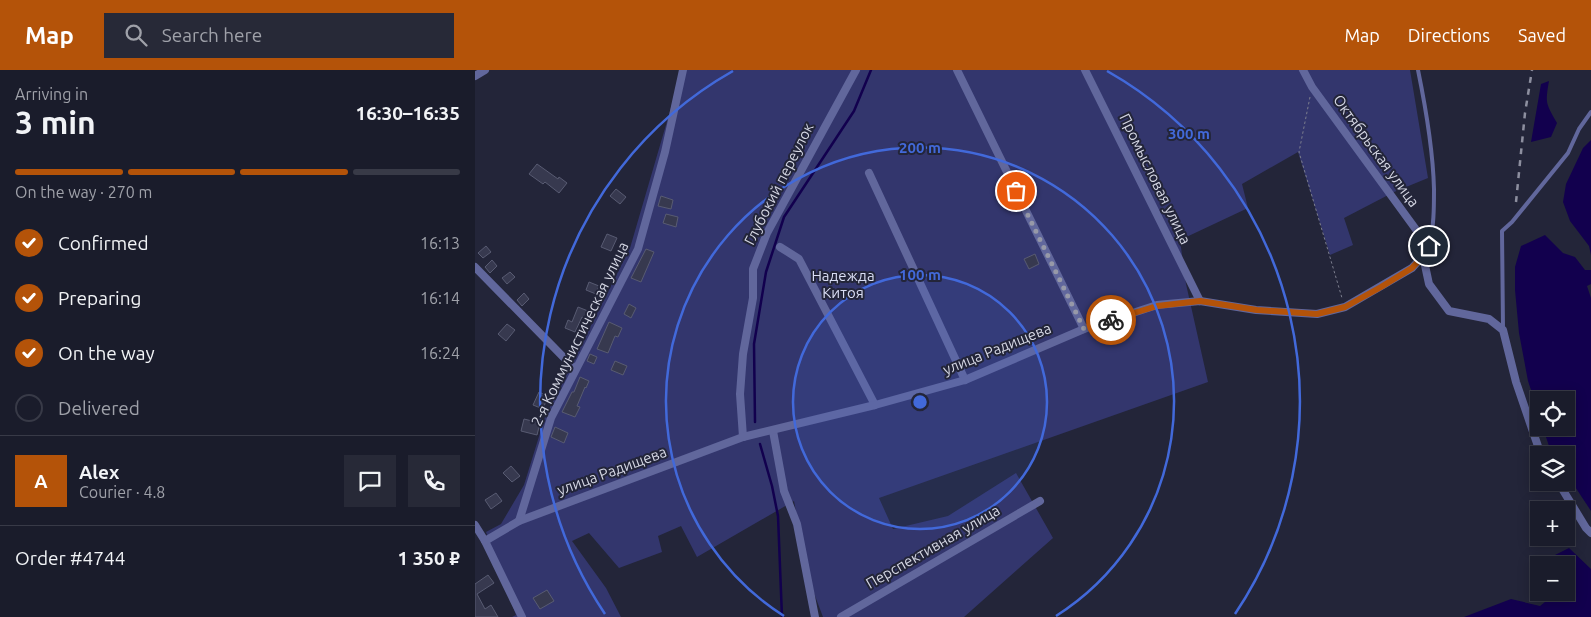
<!DOCTYPE html>
<meta charset="utf-8">
<style>
body{margin:0;font-family:Ubuntu,sans-serif;background:#272937;color:#f1f3f6;height:100vh;display:flex;flex-direction:column;font-size:19px;white-space:nowrap}
*{box-sizing:border-box;margin:0}
p{font-size:16px;color:#9fa1a9}
.icon{flex:none;width:28px;height:28px;fill:none;stroke:currentColor;stroke-width:2;stroke-linecap:round;stroke-linejoin:round}
.map{position:relative;flex:1;overflow:hidden}
.side{display:flex;flex-direction:column;background:#1a1c2b;width:475px}
.side>*{flex:none}
.fabs{position:absolute;left:1055px;top:321px;display:grid;gap:10px}
.fabs a{display:grid;place-items:center;width:45px;height:45px;border-radius:0px;background:#1a1c2b;box-shadow:0 2px 12px #0003,0 0 0 1px #383a47;font-size:25px}
.pin{position:absolute;display:grid;place-items:center;width:42px;height:42px;color:#fff;margin:-21px;border:2px solid #fff;border-radius:50%;box-shadow:0 1px 5px #0007}
.courier{position:absolute;display:grid;place-items:center;width:50px;height:50px;margin:-25px;border:4px solid #b45309;border-radius:50%;background:#fff;color:#222;box-shadow:0 1px 6px #0007}
.overview em{font-style:normal;font-weight:600}
.overview div{display:flex;flex-direction:column-reverse}
.overview{display:flex;align-items:center;justify-content:space-between;height:85px;padding:0 15px}
h1{font-size:32px;font-weight:600;line-height:38px}
.bar{display:grid;grid-template-columns:repeat(4,1fr);gap:8px 5px;align-content:center;height:60px;padding:0 15px}
.bar i{height:6px;border-radius:4px;background:#383a47}
.bar .active{background:#b45309}
.bar p{grid-column:span 4}
.line{display:flex;align-items:center;gap:12px;padding:0 15px;border-top:1px solid #383a47}
.line div{flex:1}
.round{display:grid;place-items:center;flex:none;width:52px;height:52px;border-radius:0px;background:#272937}
ol{padding:0 15px;list-style:none}
li{display:flex;align-items:center;gap:15px;height:55px}
li p{margin-inline-start:auto}
li .icon{padding:5px;border-radius:50%;background:#b45309;color:#fff;stroke-width:4}
li:last-child{color:#9fa1a9}
li i{width:28px;height:28px;border:2px solid #383a47;border-radius:50%}
header{display:flex;align-items:center;gap:30px;box-sizing:border-box;height:70px;padding:0 25px;background:#b45309;color:#fff}
header strong{font-size:24px}
nav{display:flex;gap:28px;margin-inline-start:auto;font-size:18px}
.search{width:350px;height:45px;background:#272937;display:flex;align-items:center;gap:12px;box-sizing:border-box;padding:0 18px;border-radius:0px;color:#9fa1a9;font-size:19px}
main{display:flex;flex:1;min-height:0}
.map>svg:first-child{display:block}
.green{fill:#33366d}
.water{fill:#12004e}
.lines{fill:none;stroke-linecap:round;stroke-linejoin:round}
.stream{stroke:#12004e;stroke-width:2.5}
.building{fill:#37394f;stroke:#585b72}
.path{stroke:#7c7e8e;stroke-width:1;stroke-dasharray:2.5 2.5;stroke-linecap:butt}
.service{stroke:#61679c;stroke-width:4}
.minor{stroke:#61679c;stroke-width:8}
.rail{stroke:#8d8f9f;stroke-width:2.5;stroke-dasharray:6 6;stroke-linecap:butt}
.done{stroke:#9799a8;stroke-width:5;stroke-dasharray:0 9}
.route{stroke:#b45309;stroke-width:6}
.ring{fill:none;stroke:#4269da;stroke-width:2.5}
.labels{text-anchor:middle;stroke-width:4;stroke-linejoin:round;paint-order:stroke}
.street-label{font-size:15px;fill:#d5d7e4;stroke:#232539}
.park-label{font-size:15px;fill:#d9ddf4;stroke:#232539}
.centre{fill:#4269da;stroke:#232539;stroke-width:2.5}
.ring-label{font-size:15px;text-anchor:middle;font-weight:bold;fill:#4269da;stroke:#232539;stroke-width:4;stroke-linejoin:round;paint-order:stroke}
</style>
<header>
<strong>Map</strong>
<div class="search"><svg class="icon" aria-label="search" viewBox="0 0 24 24"><circle cx="10" cy="10" r="6"/><path d="M15 15l6 6"/></svg>Search here</div>
<nav><a>Map</a><a>Directions</a><a>Saved</a></nav>
</header>
<main>
<section class="side">
<div class="overview"><div><h1>3 min</h1><p>Arriving in</p></div><em>16:30–16:35</em></div>
<div class="bar"><i class="active"></i><i class="active"></i><i class="active"></i><i></i><p>On the way · 270 m</p></div>
<ol>
<li><svg class="icon" aria-label="check" viewBox="0 0 24 24"><path d="M5 12l5 5 9-10"/></svg>Confirmed<p>16:13</p></li>
<li><svg class="icon" aria-label="check" viewBox="0 0 24 24"><path d="M5 12l5 5 9-10"/></svg>Preparing<p>16:14</p></li>
<li><svg class="icon" aria-label="check" viewBox="0 0 24 24"><path d="M5 12l5 5 9-10"/></svg>On the way<p>16:24</p></li>
<li><i></i>Delivered</li>
</ol>
<div class="line" style="height:90px"><b class="round" style="background:#b45309;color:#fff">A</b><div><b>Alex</b><p>Courier · 4.8</p></div><a class="round"><svg class="icon" aria-label="chat" viewBox="0 0 24 24"><path d="M4 5h16v11H9l-5 4z"/></svg></a><a class="round"><svg class="icon" aria-label="phone" viewBox="0 0 24 24"><path d="M5 4h4l2 5-3 2q2 4 5 5l2-3 5 2v4C11 20 4 13 5 4z"/></svg></a></div>
<div class="line" style="height:65px"><div>Order #4744</div><b>1 350 ₽</b></div>
</section>
<div class="map">
<svg width="1116" height="547" viewBox="0 0 1116 547">
<rect width="100%" height="100%" fill="#232539"/>
<polygon class="green" points="207,0 935,0 953,108 919,122 869,148 878,175 855,185 823,82 767,114 773,138 705,170 711,214 733,312 404,428 418,459 473,446 541,403 578,468 489,547 348,547 334,510 319,431 222,487 206,456 183,466 187,482 144,498 114,463 97,471 131,518 146,547 37,547 41,545 11,462 26,454 49,415 70,347 155,178"/>
<g class="water">
<path d="M1074,11c-4,23 -3,22 8,42l-6,14 -20,5 10,-58z"/>
<polygon points="1116,70 1116,185 1114,176 1095,151 1088,132 1091,114 1108,78"/>
<polygon points="1070,165 1088,183 1100,187 1110,200 1116,200 1116,214 1112,216 1116,228 1116,441 1091,403 1091,385 1080,385 1074,376 1068,358 1091,358 1091,330 1064,330 1064,344 1053,311 1044,263 1040,220 1040,197 1046,176"/>
<polygon points="1094,478 1116,499 1116,547 989,547 1036,529 1065,536 1081,523 1091,522 1091,513 1096,509 1091,507 1091,495 1074,495 1070,490"/>
</g>
<g class="lines">
<g class="stream">
<polyline points="280,352 279,274 291,202 309,147 379,41 396,0"/>
<polyline points="285,374 297,416 303,446 307,547"/>
</g>
</g>
<g class="building">
<polygon points="62,94 83,109 84,107 92,113 84,123 70,112 68,114 54,104"/>
<polygon points="141,119 151,127 145,134 135,126"/>
<polygon points="186,126 198,130 196,139 183,136"/>
<polygon points="191,144 203,147 201,157 188,153"/>
<polygon points="132,164 142,168 136,181 126,177"/>
<polygon points="11,176 16,182 8,188 3,183"/>
<polygon points="171,179 179,182 166,212 156,208"/>
<polygon points="560,184 564,194 554,199 549,189"/>
<polygon points="17,190 22,196 15,203 10,197"/>
<polygon points="35,202 40,207 32,214 27,208"/>
<polygon points="114,212 124,216 121,224 111,220"/>
<polygon points="49,223 54,229 47,236 42,230"/>
<polygon points="154,234 161,238 156,248 149,244"/>
<polygon points="103,237 113,241 110,249 107,247 100,262 90,258 93,250 97,252"/>
<polygon points="134,252 147,258 143,267 140,266 133,283 122,279"/>
<polygon points="32,254 40,260 31,271 23,264"/>
<polygon points="115,284 122,287 119,294 112,291"/>
<polygon points="140,291 152,296 148,305 136,300"/>
<polygon points="105,307 114,311 111,318 110,317 102,336 105,337 100,347 87,342 97,322 99,322"/>
<polygon points="64,322 73,326 68,339 58,335"/>
<polygon points="49,349 65,353 62,365 46,361"/>
<polygon points="80,357 93,363 89,373 76,367"/>
<polygon points="36,396 45,406 37,412 28,403"/>
<polygon points="21,423 27,431 16,439 10,430"/>
<polygon points="13,505 19,513 2,524 10,539 16,535 23,547 0,547 0,514"/>
<polygon points="72,520 79,531 65,539 58,528"/>
</g>
<g class="lines">
<polyline class="path" points="835,27 824,82 867,228"/>
<g class="service">
<path d="M943,0c8,39 15,78 16,119 0,19 0,38 -5,57"/>
<polyline points="1028,258 1027,161 1037,152 1093,83 1104,59 1116,42"/>
</g>
<g class="minor">
<polyline points="482,0 609,259"/>
<polyline points="610,0 725,231"/>
<polyline points="0,6 10,0"/>
<polyline points="394,103 490,310"/>
<polyline points="305,177 324,189 400,335"/>
<polyline points="948,186 954,214 974,241 1014,249 1028,260 1041,312 1066,385"/>
<polyline points="0,197 100,299"/>
<polyline points="298,361 309,421 322,454 340,547"/>
<polyline points="268,367 265,324 268,284 278,228 278,199 292,163 381,0"/>
<polyline points="1083,412 1111,458 1116,463"/>
<polyline points="44,451 76,348 163,179 190,82 208,0"/>
<polyline points="0,455 10,471 47,547"/>
<polyline points="10,471 44,451 268,367 400,335 490,310 609,259 682,235 725,231 781,240 842,244 870,237 937,198 948,186 953,176 837,17 828,0"/>
<polyline points="366,547 565,431"/>
</g>
<polyline class="rail" points="1041,132 1050,43 1057,0"/>
</g>
<g class="lines">
<polyline class="done" points="541,121 609,259 636,250"/>
<polyline class="route" points="636,250 682,236 725,231 782,240 842,244 870,237 906,217 937,198 948,186 954,176"/>
</g>
<circle cx="445" cy="332" r="127" fill="#4269da" fill-opacity=".12"/>
<g class="ring">
<circle cx="445" cy="332" r="127"/>
<path d="M309 546A254 254 0 1 1 581 546"/>
<path d="M130 544A380 380 0 0 1 258 1M632 1A380 380 0 0 1 760 544"/>
</g>
<g class="labels">
<g class="street-label">
<text transform="translate(901 81) rotate(54)" y="5">Октябрьская улица</text>
<text transform="translate(680 109) rotate(64)" y="5">Промысловая улица</text>
<text transform="translate(304 114) rotate(-63)" y="5">Глубокий переулок</text>
<text transform="translate(105 264) rotate(-64)" y="5">2-я Коммунистическая улица</text>
<text transform="translate(522 279) rotate(-22)" y="5">улица Радищева</text>
<text transform="translate(137 401) rotate(-20)" y="5">улица Радищева</text>
<text transform="translate(458 477) rotate(-30)" y="5">Перспективная улица</text>
</g>
<g class="park-label">
<text x="368" y="211">Надежда<tspan x="368" dy="17">Китоя</tspan></text>
</g>
</g>
<circle cx="445" cy="332" r="8" class="centre"/>
<g class="ring-label">
<text x="714" y="69">300 m</text>
<text x="445" y="83">200 m</text>
<text x="445" y="210">100 m</text>
</g>
</svg>
<div class="fabs">
<a><svg class="icon" aria-label="locate" viewBox="0 0 24 24"><circle cx="12" cy="12" r="6"/><path d="M12 2v4M12 18v4M2 12h4M18 12h4"/></svg></a>
<a><svg class="icon" aria-label="layers" viewBox="0 0 24 24"><path d="M12 4l9 5-9 5-9-5zM3 14l9 5 9-5"/></svg></a>
<a>+</a>
<a>−</a>
</div>
<div class="pin" style="left:541px;top:121px;background:#ea580c"><svg class="icon" aria-label="bag" viewBox="0 0 24 24"><path d="M5 8h14l-1 12H6zM9 8a3 3 0 0 1 6 0"/></svg></div>
<div class="pin" style="left:954px;top:176px;background:#1f2937"><svg class="icon" aria-label="home" viewBox="0 0 24 24"><path d="M3 11l9-7 9 7M6 9v11h12V9"/></svg></div>
<div class="courier" style="left:636px;top:250px"><svg class="icon" aria-label="bike" viewBox="0 0 24 24"><circle cx="6" cy="16" r="4"/><circle cx="18" cy="16" r="4"/><path d="M6 16l4-8h5l3 8M10 8l3 8H6M13 5h3"/></svg></div>
</div>
</main>
